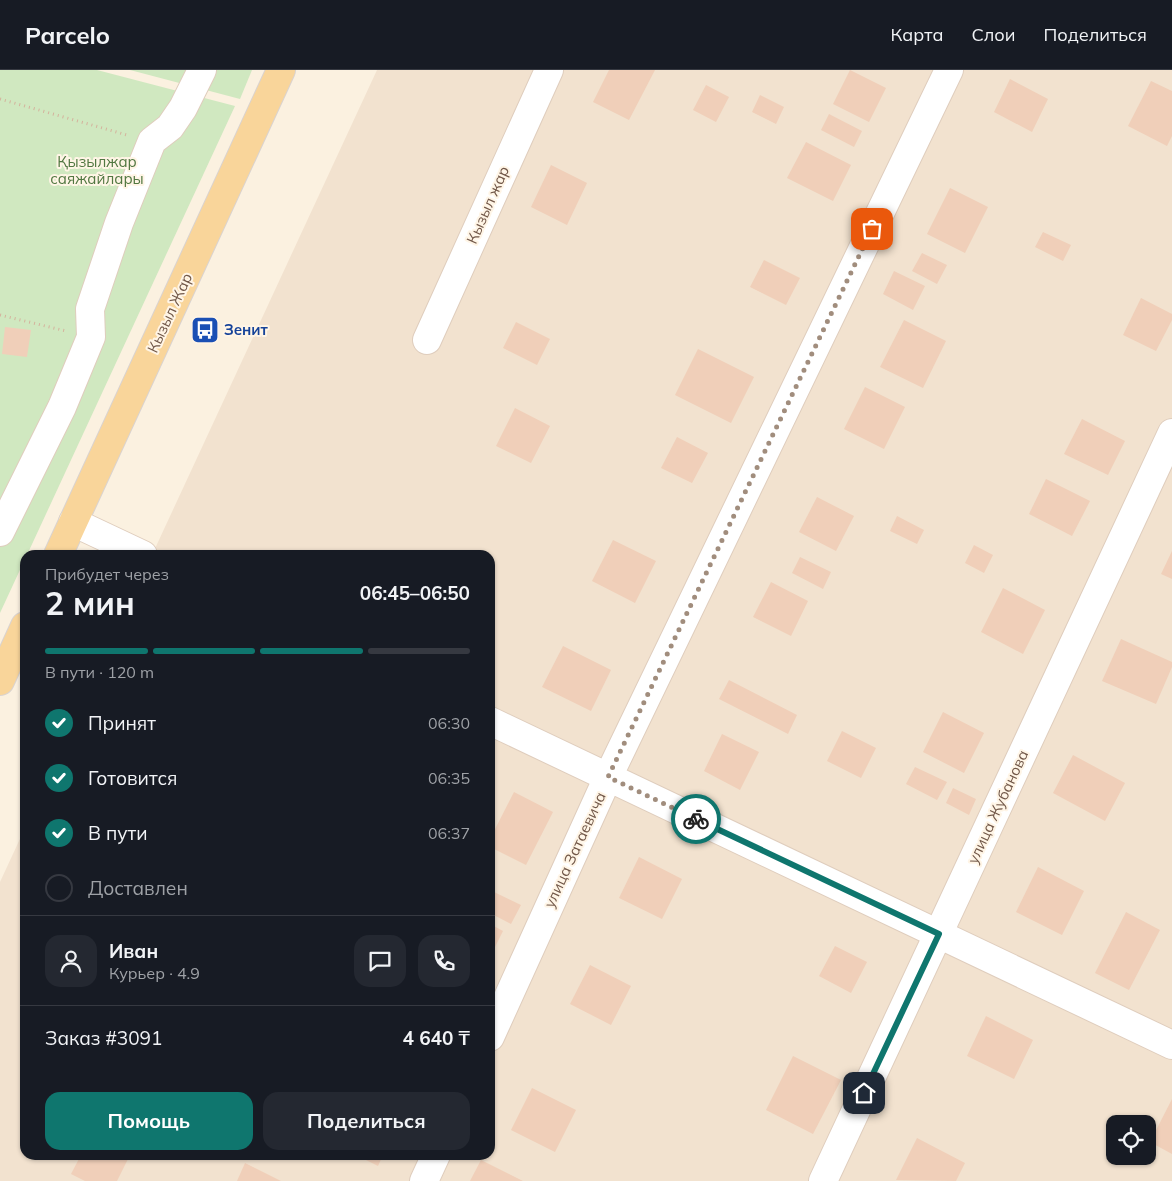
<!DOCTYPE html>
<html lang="ru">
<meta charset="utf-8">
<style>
body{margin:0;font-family:Mulish,sans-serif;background:#242831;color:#f1f3f6;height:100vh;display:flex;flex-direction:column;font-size:19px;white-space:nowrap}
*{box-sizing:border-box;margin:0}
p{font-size:16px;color:#9ea1a6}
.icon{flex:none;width:28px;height:28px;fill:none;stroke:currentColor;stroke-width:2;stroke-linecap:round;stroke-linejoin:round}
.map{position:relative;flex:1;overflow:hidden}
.sheet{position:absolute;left:20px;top:480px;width:475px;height:610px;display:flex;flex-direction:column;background:#171b24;border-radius:15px;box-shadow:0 1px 4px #0004}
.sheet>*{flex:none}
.controls{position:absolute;left:1106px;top:1045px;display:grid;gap:10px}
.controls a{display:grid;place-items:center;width:50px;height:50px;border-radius:10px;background:#171b24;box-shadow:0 1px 4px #0004;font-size:25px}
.pin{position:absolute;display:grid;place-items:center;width:42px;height:42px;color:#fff;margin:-21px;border-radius:10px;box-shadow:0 2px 8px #0006}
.courier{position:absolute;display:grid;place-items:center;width:50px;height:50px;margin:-25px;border:4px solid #0f766e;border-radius:50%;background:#fff;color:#222;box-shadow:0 1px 6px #0007}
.headline em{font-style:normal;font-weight:700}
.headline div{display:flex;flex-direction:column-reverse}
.headline{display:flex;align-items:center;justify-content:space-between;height:85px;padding:0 25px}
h1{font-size:32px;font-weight:700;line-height:38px}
.bar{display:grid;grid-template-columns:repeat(4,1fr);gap:8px 5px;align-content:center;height:60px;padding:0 25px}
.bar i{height:6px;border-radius:4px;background:#363941}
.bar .selected{background:#0f766e}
.bar p{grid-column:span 4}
.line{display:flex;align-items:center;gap:12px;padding:0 25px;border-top:1px solid #363941}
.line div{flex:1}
.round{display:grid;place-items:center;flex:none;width:52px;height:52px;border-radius:15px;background:#242831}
ol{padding:0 25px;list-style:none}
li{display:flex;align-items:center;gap:15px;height:55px}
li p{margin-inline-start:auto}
li .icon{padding:5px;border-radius:50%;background:#0f766e;color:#fff;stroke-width:4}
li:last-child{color:#9ea1a6}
li i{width:28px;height:28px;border:2px solid #363941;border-radius:50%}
.cta{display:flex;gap:10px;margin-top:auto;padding:10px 25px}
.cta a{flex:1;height:58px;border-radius:15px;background:#0f766e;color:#fff;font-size:20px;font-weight:700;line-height:58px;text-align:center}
.cta a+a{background:#242831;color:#f1f3f6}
header{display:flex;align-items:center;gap:30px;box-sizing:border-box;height:70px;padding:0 25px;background:#171b24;border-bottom:1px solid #363941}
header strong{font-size:24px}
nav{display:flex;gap:28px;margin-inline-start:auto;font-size:18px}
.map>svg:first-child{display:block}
.residential{fill:#f2e2cf;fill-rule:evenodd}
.green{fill:#d0e8c0}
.building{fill:#f0cfb9}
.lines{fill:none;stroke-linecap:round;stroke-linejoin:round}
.minor-casing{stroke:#dfcdbd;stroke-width:30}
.major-casing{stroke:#dad3cf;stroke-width:30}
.path{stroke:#d4b29c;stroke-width:3;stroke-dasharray:1 4;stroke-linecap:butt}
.minor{stroke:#fff;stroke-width:28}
.major{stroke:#f9d59a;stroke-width:28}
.done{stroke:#a18d7d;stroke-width:5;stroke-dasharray:0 9}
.route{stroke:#0f766e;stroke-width:6}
.labels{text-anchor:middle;stroke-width:4;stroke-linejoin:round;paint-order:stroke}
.park-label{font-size:15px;fill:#517741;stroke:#fff5e6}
.street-label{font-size:15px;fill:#715748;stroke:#fff5e6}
.transit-label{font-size:15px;font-weight:bold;fill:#164399;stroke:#fff5e6;text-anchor:start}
</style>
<header>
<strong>Parcelo</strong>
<nav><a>Карта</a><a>Слои</a><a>Поделиться</a></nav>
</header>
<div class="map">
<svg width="1172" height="1111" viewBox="0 0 1172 1111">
<rect width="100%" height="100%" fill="#fbf1e0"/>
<path class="residential" d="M377,0h795v1111h-1172v-299l25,-54v327h465v-600h-338zM1115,1054h33v32h-33z"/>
<g class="green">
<polygon points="0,0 97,0 235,36 27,485 25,485 25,489 0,543"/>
<polygon points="130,0 252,0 240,29"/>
</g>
<g class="building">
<polygon points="609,0 655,0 629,50 593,32"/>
<polygon points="850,0 886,18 869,52 833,34"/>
<polygon points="1010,9 1048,29 1032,62 994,42"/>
<polygon points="1151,11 1172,21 1172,66 1167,76 1128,56"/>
<polygon points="706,15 729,27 716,52 693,40"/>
<polygon points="760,25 784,37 776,54 752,42"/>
<polygon points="829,44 862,61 854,77 821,60"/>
<polygon points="806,72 851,95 833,131 787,108"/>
<polygon points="551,95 587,113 567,155 531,137"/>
<polygon points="950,118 988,137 965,183 927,164"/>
<polygon points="1043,162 1071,175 1063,191 1035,177"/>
<polygon points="922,183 947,195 937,214 912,201"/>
<polygon points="764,190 800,208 786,235 750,217"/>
<polygon points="894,201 925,216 913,240 883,224"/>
<polygon points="1141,228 1172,244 1172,250 1156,281 1123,265"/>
<polygon points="904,250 946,271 923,318 880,297"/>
<polygon points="516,252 550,269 537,295 503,278"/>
<polygon points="5,257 31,260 27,287 2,284"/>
<polygon points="698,279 754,307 731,353 675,325"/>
<polygon points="865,317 905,337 884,379 844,359"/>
<polygon points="515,338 550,356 531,393 496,376"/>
<polygon points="1082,349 1125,371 1108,405 1064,384"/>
<polygon points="677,367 708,383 692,413 661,398"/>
<polygon points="1046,409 1090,431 1072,466 1029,444"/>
<polygon points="817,427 854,446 836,481 799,462"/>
<polygon points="897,446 924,460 917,474 890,461"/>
<polygon points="613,470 656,491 635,533 592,511"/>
<polygon points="974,475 993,485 984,503 965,493"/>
<polygon points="1172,481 1172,509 1161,504"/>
<polygon points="800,487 831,502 823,519 792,503"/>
<polygon points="771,512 808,531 791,566 753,547"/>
<polygon points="1003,518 1045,540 1023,584 981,562"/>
<polygon points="1121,569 1172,592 1172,597 1156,634 1102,611"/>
<polygon points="563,576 611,600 591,641 542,617"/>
<polygon points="729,610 797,645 788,664 719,629"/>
<polygon points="943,642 984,663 964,703 923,682"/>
<polygon points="842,661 876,678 861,708 827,691"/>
<polygon points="722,664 759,682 740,720 704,701"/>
<polygon points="1073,685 1125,713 1105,751 1053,723"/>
<polygon points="915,697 947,712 937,730 906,714"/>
<polygon points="953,718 976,729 969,745 946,733"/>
<polygon points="514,722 553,742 526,795 490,777 490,769"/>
<polygon points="639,787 682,809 662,849 619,828"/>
<polygon points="1038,797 1084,821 1062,865 1016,842"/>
<polygon points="490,820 521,835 511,854 490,843"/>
<polygon points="1126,842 1160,860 1129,920 1095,903"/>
<polygon points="490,854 503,861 490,887"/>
<polygon points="835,876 867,892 851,923 819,906"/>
<polygon points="590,895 631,916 611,955 570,934"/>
<polygon points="986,946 1033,970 1014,1009 967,986"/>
<polygon points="793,986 841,1010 813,1064 766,1040"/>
<polygon points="532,1018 576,1040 555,1082 511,1060"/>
<polygon points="1172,1029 1172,1084 1150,1072"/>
<polygon points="917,1068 965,1093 956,1111 896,1110"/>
<polygon points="81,1085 130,1085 117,1111 85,1111 71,1104"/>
<polygon points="356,1085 383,1085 378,1096"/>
<polygon points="481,1090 523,1111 470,1111"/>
<polygon points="245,1093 281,1111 237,1111"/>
</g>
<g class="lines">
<defs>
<g id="minor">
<polyline points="427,270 549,0"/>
<polyline points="73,452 143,485"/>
<polyline points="0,462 62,337 91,267 90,239 119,153 152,71 170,57 183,38 202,0"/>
<polyline points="490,651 1172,975"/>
<polyline points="490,967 608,707 949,0"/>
<polyline points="424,1111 436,1085"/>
<polyline points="823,1111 1172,363"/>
</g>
<g id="major">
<polyline points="58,485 281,0"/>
<polyline points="0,611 25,556"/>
</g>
</defs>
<use href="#minor" class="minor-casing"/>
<use href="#major" class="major-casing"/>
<g class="path">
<polyline points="0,29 127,65"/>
<polyline points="0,245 66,261"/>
</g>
<use href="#minor" class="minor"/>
<use href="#major" class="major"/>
</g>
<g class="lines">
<polyline class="done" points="696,749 608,707 872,159"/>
<polyline class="route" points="696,749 939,864 864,1023"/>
</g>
<defs>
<symbol id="bus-square" viewBox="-11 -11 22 22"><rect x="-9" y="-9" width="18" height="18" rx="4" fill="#1a4fb4" stroke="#fff5e6"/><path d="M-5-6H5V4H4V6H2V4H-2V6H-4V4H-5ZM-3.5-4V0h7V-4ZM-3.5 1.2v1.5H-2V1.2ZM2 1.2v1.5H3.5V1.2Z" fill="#fff"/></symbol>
</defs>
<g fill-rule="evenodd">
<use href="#bus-square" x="189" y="244" width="32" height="32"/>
</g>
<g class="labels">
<g class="park-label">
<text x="97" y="97">Қызылжар<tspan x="97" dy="17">саяжайлары</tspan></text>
</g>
<g class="street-label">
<text transform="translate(488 135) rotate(-66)" y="5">Кызыл жар</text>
<text transform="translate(170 243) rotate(-65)" y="5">Кызыл Жар</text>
<text transform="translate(998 737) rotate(-65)" y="5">улица Жубанова</text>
<text transform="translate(575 780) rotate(-65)" y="5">улица Затаевича</text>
</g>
<g class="transit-label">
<text x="224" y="265">Зенит</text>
</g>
</g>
</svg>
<div class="controls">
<a><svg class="icon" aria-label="locate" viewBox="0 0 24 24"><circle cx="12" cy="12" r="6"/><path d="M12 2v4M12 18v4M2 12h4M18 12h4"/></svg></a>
</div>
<div class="pin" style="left:872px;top:159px;background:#ea580c"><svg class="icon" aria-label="bag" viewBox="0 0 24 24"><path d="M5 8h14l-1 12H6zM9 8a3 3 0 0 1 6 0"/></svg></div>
<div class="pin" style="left:864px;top:1023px;background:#1f2937"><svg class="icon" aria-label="home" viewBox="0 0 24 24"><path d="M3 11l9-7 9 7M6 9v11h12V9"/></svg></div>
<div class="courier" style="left:696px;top:749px"><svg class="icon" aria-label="bike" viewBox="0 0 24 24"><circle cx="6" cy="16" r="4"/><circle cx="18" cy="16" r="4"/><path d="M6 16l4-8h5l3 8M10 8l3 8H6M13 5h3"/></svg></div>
<section class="sheet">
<div class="headline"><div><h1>2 мин</h1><p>Прибудет через</p></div><em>06:45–06:50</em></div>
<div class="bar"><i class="selected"></i><i class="selected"></i><i class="selected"></i><i></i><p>В пути · 120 m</p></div>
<ol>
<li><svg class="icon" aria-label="check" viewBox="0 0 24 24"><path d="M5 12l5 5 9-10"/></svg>Принят<p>06:30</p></li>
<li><svg class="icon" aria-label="check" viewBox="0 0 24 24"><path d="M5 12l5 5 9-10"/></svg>Готовится<p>06:35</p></li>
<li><svg class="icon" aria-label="check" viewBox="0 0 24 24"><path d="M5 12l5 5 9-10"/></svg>В пути<p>06:37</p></li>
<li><i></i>Доставлен</li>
</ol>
<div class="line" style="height:90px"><a class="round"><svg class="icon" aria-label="person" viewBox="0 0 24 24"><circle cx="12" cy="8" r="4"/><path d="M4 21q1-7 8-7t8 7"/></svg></a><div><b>Иван</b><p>Курьер · 4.9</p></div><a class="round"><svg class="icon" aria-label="chat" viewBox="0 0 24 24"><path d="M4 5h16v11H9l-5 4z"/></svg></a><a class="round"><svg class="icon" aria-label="phone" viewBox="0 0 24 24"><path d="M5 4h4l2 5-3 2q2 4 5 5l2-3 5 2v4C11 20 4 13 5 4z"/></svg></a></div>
<div class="line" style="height:65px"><div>Заказ #3091</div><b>4 640 ₸</b></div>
<div class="cta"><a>Помощь</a><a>Поделиться</a></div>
</section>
</div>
